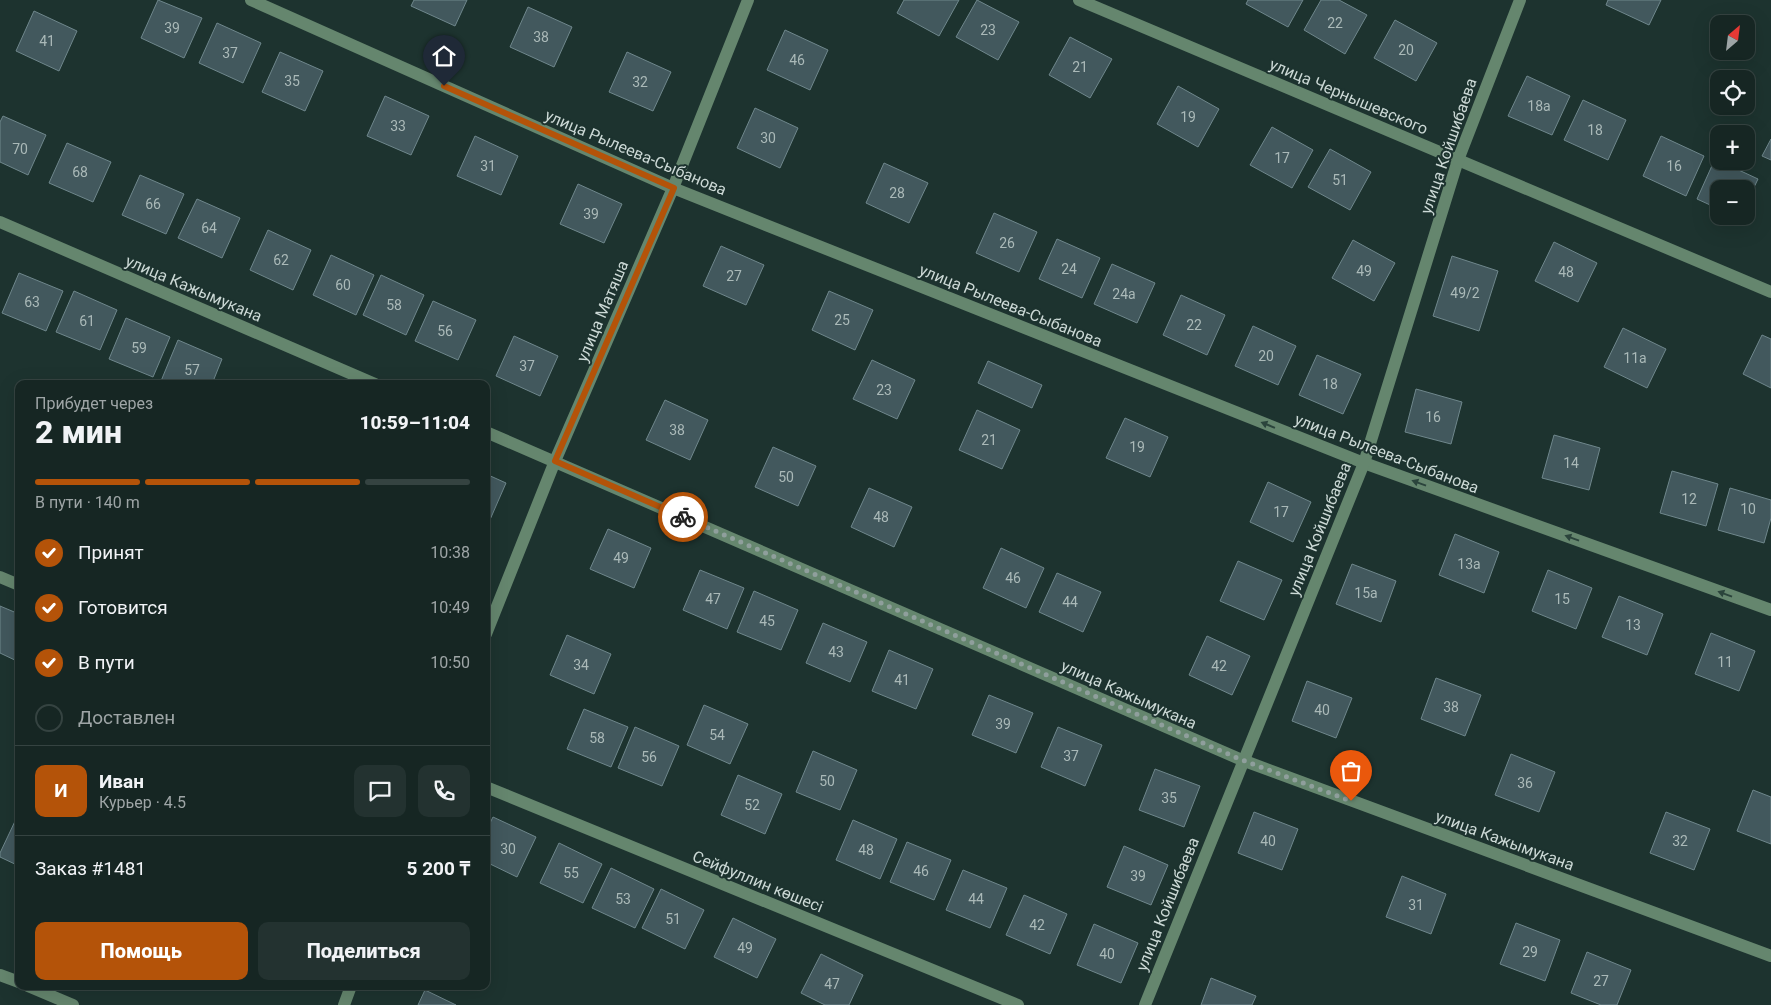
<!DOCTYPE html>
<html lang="ru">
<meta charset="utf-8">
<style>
body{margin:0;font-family:Roboto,sans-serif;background:#233230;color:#f1f3f6;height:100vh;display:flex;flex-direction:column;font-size:19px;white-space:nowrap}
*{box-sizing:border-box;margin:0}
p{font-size:16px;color:#9ea5a6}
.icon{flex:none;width:28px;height:28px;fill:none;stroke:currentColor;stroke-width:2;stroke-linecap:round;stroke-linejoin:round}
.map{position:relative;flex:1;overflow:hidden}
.drawer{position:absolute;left:15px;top:380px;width:475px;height:610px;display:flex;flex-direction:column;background:#162623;border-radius:10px;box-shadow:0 5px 20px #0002,0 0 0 1px #354341}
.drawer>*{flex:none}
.needle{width:32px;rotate:28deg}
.fabs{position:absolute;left:1710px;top:15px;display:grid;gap:10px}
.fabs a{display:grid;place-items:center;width:45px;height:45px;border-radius:10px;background:#162623;box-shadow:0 5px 20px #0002,0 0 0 1px #354341;font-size:25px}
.pin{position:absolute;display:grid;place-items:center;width:42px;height:42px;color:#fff;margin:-51px -21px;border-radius:50% 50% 50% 0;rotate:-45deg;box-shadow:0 0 5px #0007}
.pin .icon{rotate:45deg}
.courier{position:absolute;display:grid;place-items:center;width:50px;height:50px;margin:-25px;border:4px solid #b45309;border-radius:50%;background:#fff;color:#222;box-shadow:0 1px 6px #0007}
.head em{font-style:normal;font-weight:800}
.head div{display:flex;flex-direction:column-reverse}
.head{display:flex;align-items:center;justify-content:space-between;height:85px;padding:0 20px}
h1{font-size:32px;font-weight:800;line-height:38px}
.bar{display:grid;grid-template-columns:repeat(4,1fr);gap:8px 5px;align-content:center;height:60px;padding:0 20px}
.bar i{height:6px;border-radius:4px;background:#354341}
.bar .selected{background:#b45309}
.bar p{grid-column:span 4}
.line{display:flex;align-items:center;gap:12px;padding:0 20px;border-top:1px solid #354341}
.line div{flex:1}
.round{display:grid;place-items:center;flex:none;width:52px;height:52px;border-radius:10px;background:#233230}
ol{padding:0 20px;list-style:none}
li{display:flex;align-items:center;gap:15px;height:55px}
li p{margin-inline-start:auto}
li .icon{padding:5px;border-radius:50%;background:#b45309;color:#fff;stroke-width:4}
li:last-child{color:#9ea5a6}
li i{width:28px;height:28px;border:2px solid #354341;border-radius:50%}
.cta{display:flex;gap:10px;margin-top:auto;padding:10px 20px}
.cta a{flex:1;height:58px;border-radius:10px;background:#b45309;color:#fff;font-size:20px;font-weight:800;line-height:58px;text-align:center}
.cta a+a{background:#233230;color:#f1f3f6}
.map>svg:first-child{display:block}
.building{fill:#42585d;stroke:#6f878c}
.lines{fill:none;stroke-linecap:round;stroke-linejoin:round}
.minor{stroke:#65866e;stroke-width:12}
.oneway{fill:#2b443c}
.done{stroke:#8f9f9c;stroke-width:5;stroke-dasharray:0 9}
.route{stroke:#b45309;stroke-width:6}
.labels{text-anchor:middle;stroke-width:4;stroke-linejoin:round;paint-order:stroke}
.number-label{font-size:14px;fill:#aab9b8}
.street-label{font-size:16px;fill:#ccd9d6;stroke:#1d332f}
</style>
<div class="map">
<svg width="1771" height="1005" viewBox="0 0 1771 1005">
<rect width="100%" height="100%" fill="#1d332f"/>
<g class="building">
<polygon points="158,0 202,18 184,58 141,38"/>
<polygon points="414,0 467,0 455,26 411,6"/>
<polygon points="904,0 959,0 939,36 897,13"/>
<polygon points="977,0 1019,22 998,60 956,37"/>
<polygon points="1248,0 1303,0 1288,27 1246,4"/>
<polygon points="1321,0 1339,0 1367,15 1345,54 1304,30"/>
<polygon points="1608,0 1661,0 1649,25 1606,5"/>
<polygon points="528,7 572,27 554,67 510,47"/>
<polygon points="34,11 77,31 59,71 16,51"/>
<polygon points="1395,20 1437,43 1416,81 1374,58"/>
<polygon points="217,23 261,43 243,83 199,63"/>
<polygon points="785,30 828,50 810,90 767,70"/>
<polygon points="1070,37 1112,59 1090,98 1049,75"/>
<polygon points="280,52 323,71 305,111 262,92"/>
<polygon points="627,52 671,72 653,111 609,92"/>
<polygon points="1527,76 1570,96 1552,135 1508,116"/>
<polygon points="1178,86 1219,109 1198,147 1157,124"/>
<polygon points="385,96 429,116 411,155 367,136"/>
<polygon points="1583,100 1626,120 1608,160 1564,140"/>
<polygon points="755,108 798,128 780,168 737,148"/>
<polygon points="3,116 46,135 28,175 0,162 0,122"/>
<polygon points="1272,127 1313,150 1292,188 1250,165"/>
<polygon points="475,136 518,156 501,195 457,176"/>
<polygon points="1661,136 1704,156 1686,196 1643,176"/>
<polygon points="1771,139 1771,160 1762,156"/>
<polygon points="67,143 111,162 93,202 49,183"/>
<polygon points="1330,149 1371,172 1350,210 1308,187"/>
<polygon points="1715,159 1758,179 1746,204 1746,189 1719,189 1719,209 1697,199"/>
<polygon points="884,163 928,183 909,223 866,203"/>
<polygon points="140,175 184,194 166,234 122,215"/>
<polygon points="578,184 622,204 604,243 560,224"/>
<polygon points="197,199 240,218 222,258 178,238"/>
<polygon points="994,213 1037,232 1019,272 976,253"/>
<polygon points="268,230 311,250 293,290 250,270"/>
<polygon points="1057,239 1100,258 1082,298 1039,279"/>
<polygon points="1353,240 1395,263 1374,301 1332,278"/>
<polygon points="1554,242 1597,263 1578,302 1535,281"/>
<polygon points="721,246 764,265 746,305 703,286"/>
<polygon points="331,255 374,275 356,315 313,295"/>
<polygon points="1452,256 1498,271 1479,331 1433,316"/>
<polygon points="1112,264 1155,283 1137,323 1094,304"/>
<polygon points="19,273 63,291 46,331 2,313"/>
<polygon points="381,275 424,295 406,335 363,315"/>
<polygon points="74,291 117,310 100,350 56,332"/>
<polygon points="829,291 873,310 855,350 812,330"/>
<polygon points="1181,295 1225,315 1207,355 1163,335"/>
<polygon points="433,301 476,320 458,360 415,341"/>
<polygon points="126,318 170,337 153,377 109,359"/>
<polygon points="1253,326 1296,346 1278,385 1235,366"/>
<polygon points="1623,328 1666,349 1647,388 1604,367"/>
<polygon points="1762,335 1771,339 1771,388 1743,374"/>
<polygon points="514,336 558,356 540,396 496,376"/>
<polygon points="178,340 222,359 212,384 168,384 161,381"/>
<polygon points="1317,355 1361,374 1343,414 1299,395"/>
<polygon points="872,360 915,380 897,419 853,399"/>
<polygon points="988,361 1042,385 1032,408 978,383"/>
<polygon points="1416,389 1462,402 1451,444 1405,432"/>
<polygon points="665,400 708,420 690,460 646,440"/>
<polygon points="977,410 1020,430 1002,469 959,450"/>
<polygon points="1125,418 1168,437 1150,477 1106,458"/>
<polygon points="1554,435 1600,448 1589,490 1542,478"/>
<polygon points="773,447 816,466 798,506 755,487"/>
<polygon points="1672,471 1718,484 1706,526 1660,513"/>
<polygon points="486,474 506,483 489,522 486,521"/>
<polygon points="1268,482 1311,502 1293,542 1250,522"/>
<polygon points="869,488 912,507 894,547 851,527"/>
<polygon points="1730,488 1771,500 1771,518 1764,543 1718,530"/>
<polygon points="608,529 651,548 634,588 590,569"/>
<polygon points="1455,534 1499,552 1484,593 1439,575"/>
<polygon points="1001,548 1044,568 1026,608 983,588"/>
<polygon points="1238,561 1282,580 1264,620 1220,601"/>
<polygon points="1352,564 1396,581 1381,622 1336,604"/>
<polygon points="700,570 744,588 727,629 683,610"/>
<polygon points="1548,570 1592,588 1576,629 1532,611"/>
<polygon points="1057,573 1101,592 1083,632 1039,612"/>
<polygon points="754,591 798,610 781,650 737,632"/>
<polygon points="1619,596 1663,614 1647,655 1602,637"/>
<polygon points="0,606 19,614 19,662 0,653"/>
<polygon points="823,623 867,642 850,682 806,663"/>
<polygon points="1711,633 1755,651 1739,691 1695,674"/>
<polygon points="567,635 611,654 594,694 550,675"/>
<polygon points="1207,636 1250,656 1232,695 1189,675"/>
<polygon points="889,650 933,669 916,709 872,691"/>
<polygon points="1436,678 1481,695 1465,736 1421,719"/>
<polygon points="1307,681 1352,698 1336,738 1292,721"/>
<polygon points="989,695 1033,713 1016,753 972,735"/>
<polygon points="704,705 748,724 730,764 687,745"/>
<polygon points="584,709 628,727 611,767 567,749"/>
<polygon points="635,727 679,746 662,786 618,768"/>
<polygon points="1058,727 1102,745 1085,786 1041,767"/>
<polygon points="813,751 857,770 840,810 796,792"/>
<polygon points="1511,754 1555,772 1539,812 1495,795"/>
<polygon points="1155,769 1200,786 1184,827 1139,810"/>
<polygon points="738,775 782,794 765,834 721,815"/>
<polygon points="1753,790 1771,797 1771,844 1737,831"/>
<polygon points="1254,812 1298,829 1282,870 1238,853"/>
<polygon points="1666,812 1710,829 1694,870 1650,853"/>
<polygon points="17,817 19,818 19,866 0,857 0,853"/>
<polygon points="493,817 536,837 517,877 486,862 486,831"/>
<polygon points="853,820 897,839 880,879 836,860"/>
<polygon points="907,842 951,860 934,900 890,882"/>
<polygon points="559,843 602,864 583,903 540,883"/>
<polygon points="1124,846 1168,865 1151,905 1107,887"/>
<polygon points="611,868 654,889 635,928 592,908"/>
<polygon points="963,870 1007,888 990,928 946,910"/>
<polygon points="1402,876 1446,894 1431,934 1386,917"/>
<polygon points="661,889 704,910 685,949 642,928"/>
<polygon points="1024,895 1067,914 1050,954 1006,935"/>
<polygon points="733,918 776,939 757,978 714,957"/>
<polygon points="1516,923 1560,940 1545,981 1500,964"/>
<polygon points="1094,924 1138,943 1121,983 1077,965"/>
<polygon points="1587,952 1631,970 1617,1005 1601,1005 1571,993"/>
<polygon points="821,954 863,975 849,1005 825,1005 801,993"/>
<polygon points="1211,978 1256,996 1252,1005 1201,1005"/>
<polygon points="425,990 456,1005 418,1005"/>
</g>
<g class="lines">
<g class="minor">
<polyline points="251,0 673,188 1364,463 1771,610"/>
<polyline points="1079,0 1771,292"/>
<polyline points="0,222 375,384"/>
<polyline points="486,432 1242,760 1771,956"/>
<polyline points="0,577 19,585"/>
<polyline points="486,634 555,461 673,188 748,0"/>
<polyline points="486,787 1018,1005"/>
<polyline points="0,975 19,982"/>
<polyline points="28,986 73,1005"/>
<polyline points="344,1005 351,986"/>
<polyline points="1145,1005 1364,463 1458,160 1520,0"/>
</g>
</g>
<defs><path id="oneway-solid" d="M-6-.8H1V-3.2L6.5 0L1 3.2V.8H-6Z" transform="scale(1.25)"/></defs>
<g class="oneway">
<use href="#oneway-solid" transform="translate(1268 425) rotate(-158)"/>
<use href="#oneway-solid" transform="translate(1419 483) rotate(-160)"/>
<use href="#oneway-solid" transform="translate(1572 538) rotate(-160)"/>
<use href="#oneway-solid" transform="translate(1725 594) rotate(-160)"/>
</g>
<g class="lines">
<polyline class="done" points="683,517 1242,760 1351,801"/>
<polyline class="route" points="444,86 674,188 555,461 683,517"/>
</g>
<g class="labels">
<g class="number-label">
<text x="1335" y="28">22</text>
<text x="172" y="33">39</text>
<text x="988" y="35">23</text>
<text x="541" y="42">38</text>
<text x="47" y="46">41</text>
<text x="1406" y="55">20</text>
<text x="230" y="58">37</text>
<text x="797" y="65">46</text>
<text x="1080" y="72">21</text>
<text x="292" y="86">35</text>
<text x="640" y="87">32</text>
<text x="1539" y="111">18а</text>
<text x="1188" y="122">19</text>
<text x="398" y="131">33</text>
<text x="1595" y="135">18</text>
<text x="768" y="143">30</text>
<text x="20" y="154">70</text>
<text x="1282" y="163">17</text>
<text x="488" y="171">31</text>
<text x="1674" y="171">16</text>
<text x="80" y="177">68</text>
<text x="1340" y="185">51</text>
<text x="897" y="198">28</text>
<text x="153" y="209">66</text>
<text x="591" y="219">39</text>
<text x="209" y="233">64</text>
<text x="1007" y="248">26</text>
<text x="281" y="265">62</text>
<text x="1069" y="274">24</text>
<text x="1364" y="276">49</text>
<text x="1566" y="277">48</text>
<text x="734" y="281">27</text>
<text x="343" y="290">60</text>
<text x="1465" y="298">49/2</text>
<text x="1124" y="299">24а</text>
<text x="32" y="307">63</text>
<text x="394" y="310">58</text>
<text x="842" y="325">25</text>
<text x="87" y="326">61</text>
<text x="1194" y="330">22</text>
<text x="445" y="336">56</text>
<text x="139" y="353">59</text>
<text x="1266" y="361">20</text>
<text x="1635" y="363">11а</text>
<text x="527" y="371">37</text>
<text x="192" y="375">57</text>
<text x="1330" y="389">18</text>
<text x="884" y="395">23</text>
<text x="1433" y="422">16</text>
<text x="677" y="435">38</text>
<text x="989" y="445">21</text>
<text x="1137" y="452">19</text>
<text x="1571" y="468">14</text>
<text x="786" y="482">50</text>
<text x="1689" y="504">12</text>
<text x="1748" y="514">10</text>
<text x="1281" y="517">17</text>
<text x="881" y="522">48</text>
<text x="621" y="563">49</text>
<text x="1469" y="569">13а</text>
<text x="1013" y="583">46</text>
<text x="1366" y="598">15а</text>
<text x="713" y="604">47</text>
<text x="1562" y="604">15</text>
<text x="1070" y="607">44</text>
<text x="767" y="626">45</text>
<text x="1633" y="630">13</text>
<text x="836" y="657">43</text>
<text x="1725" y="667">11</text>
<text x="581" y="670">34</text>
<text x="1219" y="671">42</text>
<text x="902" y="685">41</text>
<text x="1451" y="712">38</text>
<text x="1322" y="715">40</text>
<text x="1003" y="729">39</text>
<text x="717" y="740">54</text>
<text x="597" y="743">58</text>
<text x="1071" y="761">37</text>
<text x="649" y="762">56</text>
<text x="827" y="786">50</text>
<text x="1525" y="788">36</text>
<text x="1169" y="803">35</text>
<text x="752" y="810">52</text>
<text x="1268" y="846">40</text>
<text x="1680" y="846">32</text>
<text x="508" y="854">30</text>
<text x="866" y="855">48</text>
<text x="921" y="876">46</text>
<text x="571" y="878">55</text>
<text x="1138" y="881">39</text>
<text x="623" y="904">53</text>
<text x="976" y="904">44</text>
<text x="1416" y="910">31</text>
<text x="673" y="924">51</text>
<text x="1037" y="930">42</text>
<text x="745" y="953">49</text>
<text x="1530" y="957">29</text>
<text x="1107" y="959">40</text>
<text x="1601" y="986">27</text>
<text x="832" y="989">47</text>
</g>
<g class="street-label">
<text transform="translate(1349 96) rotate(23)" y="6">улица Чернышевского</text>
<text transform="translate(1448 146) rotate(-71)" y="6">улица Койшибаева</text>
<text transform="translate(636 152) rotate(23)" y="6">улица Рылеева-Сыбанова</text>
<text transform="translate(194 288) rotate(23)" y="6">улица Кажымукана</text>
<text transform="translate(1011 305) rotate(22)" y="6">улица Рылеева-Сыбанова</text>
<text transform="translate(602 311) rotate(-67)" y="6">улица Матяша</text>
<text transform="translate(1387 453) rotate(21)" y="6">улица Рылеева-Сыбанова</text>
<text transform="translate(1319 529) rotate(-68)" y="6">улица Койшибаева</text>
<text transform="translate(1129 694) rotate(24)" y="6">улица Кажымукана</text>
<text transform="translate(1505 840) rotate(20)" y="6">улица Кажымукана</text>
<text transform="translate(758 881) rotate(22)" y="6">Сейфуллин көшесі</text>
<text transform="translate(1167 904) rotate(-68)" y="6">улица Койшибаева</text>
</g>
</g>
</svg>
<div class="fabs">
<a><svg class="needle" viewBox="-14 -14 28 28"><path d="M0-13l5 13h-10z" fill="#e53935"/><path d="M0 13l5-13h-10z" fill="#9ea5a6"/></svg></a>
<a><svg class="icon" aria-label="locate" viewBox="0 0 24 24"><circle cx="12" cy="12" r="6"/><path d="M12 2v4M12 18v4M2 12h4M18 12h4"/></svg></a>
<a>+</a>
<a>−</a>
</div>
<div class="pin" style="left:1351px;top:801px;background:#ea580c"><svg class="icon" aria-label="bag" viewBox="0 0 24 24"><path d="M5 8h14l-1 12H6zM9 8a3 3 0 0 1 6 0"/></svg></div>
<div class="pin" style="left:444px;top:86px;background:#1f2937"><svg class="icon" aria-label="home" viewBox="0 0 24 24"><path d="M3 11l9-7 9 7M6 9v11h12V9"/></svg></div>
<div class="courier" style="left:683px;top:517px"><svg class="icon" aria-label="bike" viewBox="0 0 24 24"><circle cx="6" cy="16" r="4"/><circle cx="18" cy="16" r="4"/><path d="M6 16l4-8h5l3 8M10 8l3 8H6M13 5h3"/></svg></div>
<section class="drawer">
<div class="head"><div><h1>2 мин</h1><p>Прибудет через</p></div><em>10:59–11:04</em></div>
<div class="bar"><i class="selected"></i><i class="selected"></i><i class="selected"></i><i></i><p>В пути · 140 m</p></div>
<ol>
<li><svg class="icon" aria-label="check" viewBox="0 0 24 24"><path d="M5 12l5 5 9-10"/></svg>Принят<p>10:38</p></li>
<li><svg class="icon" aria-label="check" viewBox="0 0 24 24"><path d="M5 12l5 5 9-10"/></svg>Готовится<p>10:49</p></li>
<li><svg class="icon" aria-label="check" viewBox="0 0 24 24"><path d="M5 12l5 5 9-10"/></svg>В пути<p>10:50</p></li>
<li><i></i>Доставлен</li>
</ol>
<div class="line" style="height:90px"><b class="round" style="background:#b45309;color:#fff">И</b><div><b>Иван</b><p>Курьер · 4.5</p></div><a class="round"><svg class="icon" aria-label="chat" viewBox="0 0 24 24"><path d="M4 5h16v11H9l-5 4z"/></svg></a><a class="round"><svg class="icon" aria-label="phone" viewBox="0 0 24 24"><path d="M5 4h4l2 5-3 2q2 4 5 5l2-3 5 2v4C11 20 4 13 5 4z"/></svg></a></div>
<div class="line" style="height:65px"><div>Заказ #1481</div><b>5 200 ₸</b></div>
<div class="cta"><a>Помощь</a><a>Поделиться</a></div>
</section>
</div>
